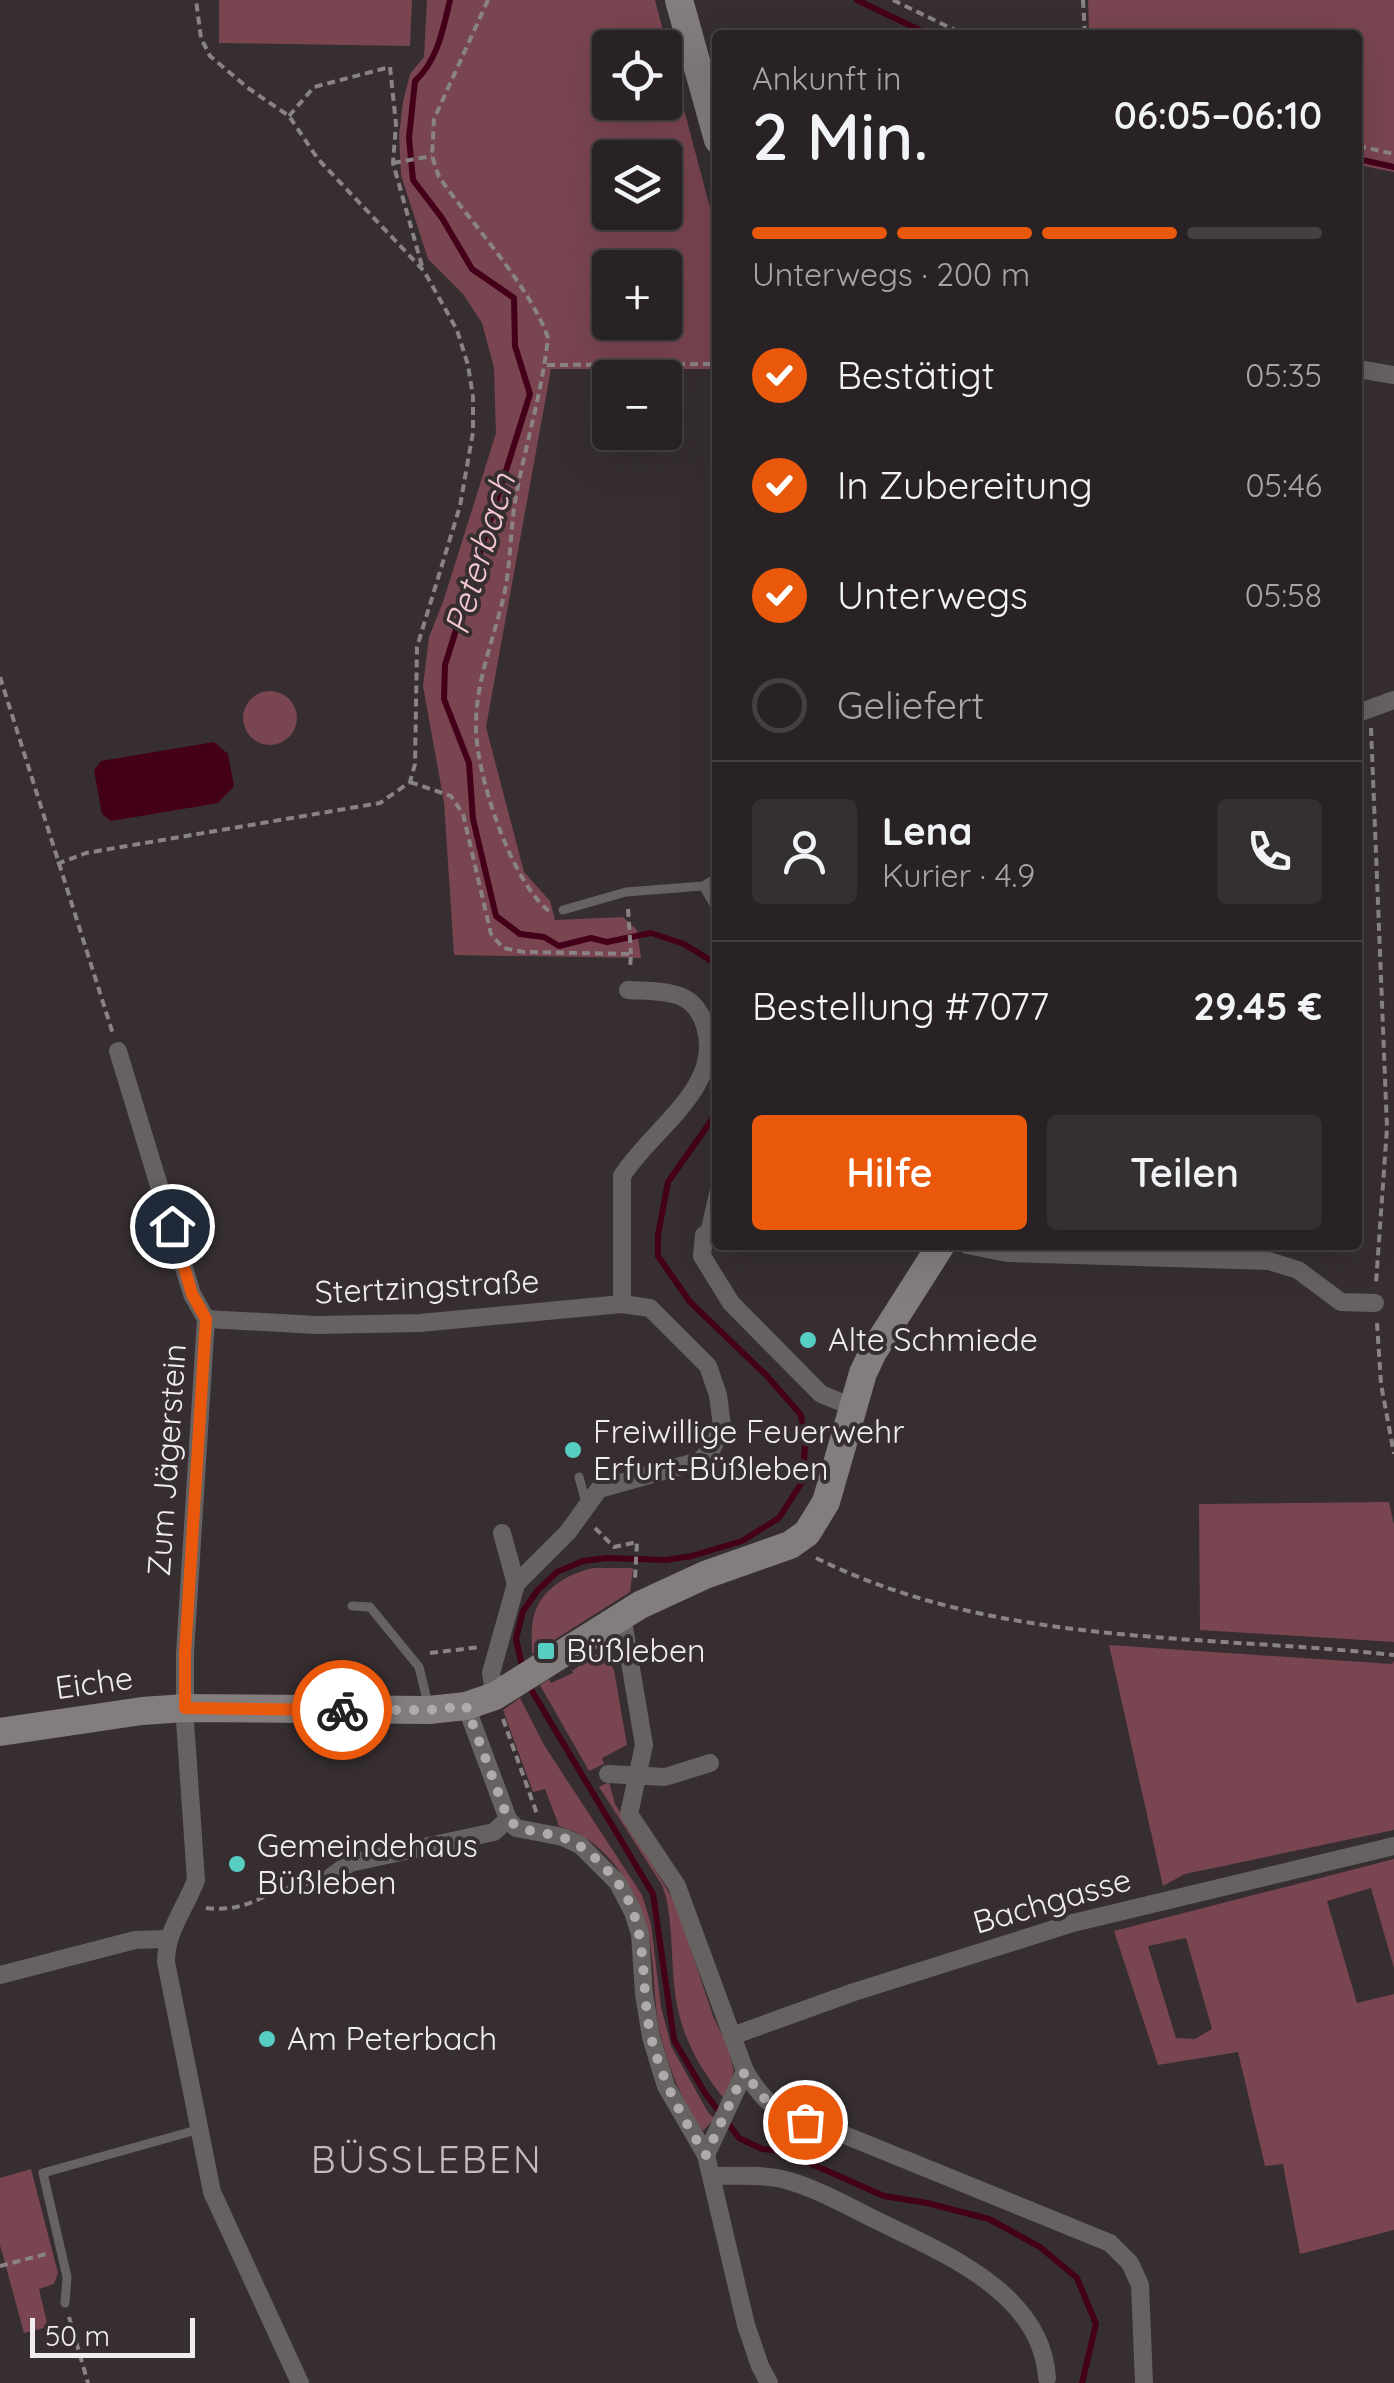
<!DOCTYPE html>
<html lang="de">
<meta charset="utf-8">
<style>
body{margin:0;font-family:Quicksand,sans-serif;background:#342f31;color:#f1f3f6;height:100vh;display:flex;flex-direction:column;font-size:38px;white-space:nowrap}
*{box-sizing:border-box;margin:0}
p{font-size:32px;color:#a5a4a6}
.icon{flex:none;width:55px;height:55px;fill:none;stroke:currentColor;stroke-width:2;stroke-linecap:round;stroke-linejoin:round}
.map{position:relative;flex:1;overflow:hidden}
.side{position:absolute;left:712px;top:30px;width:650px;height:1220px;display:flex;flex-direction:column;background:#282224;border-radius:10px;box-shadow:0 10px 40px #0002,0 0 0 2px #443f41}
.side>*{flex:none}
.buttons{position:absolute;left:592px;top:30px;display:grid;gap:20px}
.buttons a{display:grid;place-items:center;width:90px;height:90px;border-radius:10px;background:#282224;box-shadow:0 10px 40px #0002,0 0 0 2px #443f41;font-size:50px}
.scale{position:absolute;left:30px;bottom:25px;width:165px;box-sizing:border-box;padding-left:10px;border:5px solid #f1eced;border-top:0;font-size:28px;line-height:35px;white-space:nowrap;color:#f1eced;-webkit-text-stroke:8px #362e30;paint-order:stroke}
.pin{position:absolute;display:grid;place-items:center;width:85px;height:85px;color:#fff;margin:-42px;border:5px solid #fff;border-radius:50%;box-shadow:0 2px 10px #0007}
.courier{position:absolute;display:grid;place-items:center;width:100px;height:100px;margin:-50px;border:8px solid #ea580c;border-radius:50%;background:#fff;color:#222;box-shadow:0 2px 12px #0007}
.overview em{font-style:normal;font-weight:600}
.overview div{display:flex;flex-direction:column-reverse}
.overview{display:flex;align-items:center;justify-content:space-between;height:170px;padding:0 40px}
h1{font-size:65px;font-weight:600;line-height:75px}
.bar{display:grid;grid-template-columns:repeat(4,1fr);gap:15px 10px;align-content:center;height:120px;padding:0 40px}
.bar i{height:12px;border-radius:8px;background:#443f41}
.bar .on{background:#ea580c}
.bar p{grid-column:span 4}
.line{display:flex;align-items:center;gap:25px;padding:0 40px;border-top:2px solid #443f41}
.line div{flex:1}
.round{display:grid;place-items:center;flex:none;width:105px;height:105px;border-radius:10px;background:#342f31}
ol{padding:0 40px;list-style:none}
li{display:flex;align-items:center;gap:30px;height:110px}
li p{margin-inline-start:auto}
li .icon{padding:10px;border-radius:50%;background:#ea580c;color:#fff;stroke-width:4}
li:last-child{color:#a5a4a6}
li i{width:55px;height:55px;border:5px solid #443f41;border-radius:50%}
.button{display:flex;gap:20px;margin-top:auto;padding:20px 40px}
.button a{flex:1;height:115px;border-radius:10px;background:#ea580c;color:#fff;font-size:40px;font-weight:600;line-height:115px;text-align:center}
.button a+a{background:#342f31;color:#f1f3f6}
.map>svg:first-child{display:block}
.green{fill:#794550;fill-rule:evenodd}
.water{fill:#440019}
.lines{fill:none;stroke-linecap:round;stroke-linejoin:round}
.stream{stroke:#440019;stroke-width:6}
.path{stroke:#8a8385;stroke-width:4;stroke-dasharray:8 5;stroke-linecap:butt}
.lane{stroke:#666262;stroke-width:9}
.street{stroke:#666262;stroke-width:18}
.secondary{stroke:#837d7e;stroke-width:28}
.done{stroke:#b0aaab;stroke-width:10;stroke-dasharray:0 18}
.route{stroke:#ea580c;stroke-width:12}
.poi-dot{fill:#57cec2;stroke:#362e30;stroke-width:4}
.labels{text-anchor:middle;stroke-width:8;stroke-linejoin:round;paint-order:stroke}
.street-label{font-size:32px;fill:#f1eced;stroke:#362e30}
.poi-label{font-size:32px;fill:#f1eced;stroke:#362e30;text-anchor:start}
.water-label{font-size:35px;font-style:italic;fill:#f3c7cf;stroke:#362e30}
.quarter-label{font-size:38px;letter-spacing:2.5px;fill:#c6bcbd;stroke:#362e30}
</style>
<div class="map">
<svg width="1394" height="2383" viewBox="0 0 1394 2383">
<rect width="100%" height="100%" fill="#362e30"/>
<g class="green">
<polygon points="219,0 412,0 410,46 219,43"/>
<path d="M427,0h228l62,234v135h-166l-65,358 38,145 26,29 5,19 68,-3 14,13 4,28 -187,-3 -10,-153 -21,-116 6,-49 15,-38 52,-166 -2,-65 -12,-45 -19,-29 -35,-35 -27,-84 -2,-40 4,-33 7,-28 14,-17zM610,48h55v54h-55zM610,158h55v54h-55zM610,268h55v54h-55z"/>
<polygon points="1088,0 1394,0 1394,172 1358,165 1358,35 1089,35"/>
<circle cx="270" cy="718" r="27"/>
<polygon points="1389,1502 1394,1525 1394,1642 1200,1630 1199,1504"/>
<path d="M594,1568h39l-3,24 -98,62c0,-11 -1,-23 1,-34 5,-29 34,-47 61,-52z"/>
<polygon points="1109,1645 1392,1664 1394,1661 1394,1830 1185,1874 1163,1886"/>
<polygon points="602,1650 614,1670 627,1745 602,1758 604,1764 589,1771 540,1685 549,1679 551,1683 573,1673 572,1671"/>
<path d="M520,1698l24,47 98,150 9,29 10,83 10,39 38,68 6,4 -12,13c-22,-31 -34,-62 -43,-98 -8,-37 -4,-79 -16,-115 -13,-39 -44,-81 -85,-92l-14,-37 -12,3 -30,-82z"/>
<path d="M609,1782l6,22 61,100 37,112 14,29 7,26 -9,29c-26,-32 -45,-66 -50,-107 -4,-32 -2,-64 -9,-96l-4,-12 -63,-98z"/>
<path d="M1394,1859v109l-23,-80 -44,13 30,102 37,-9v236l-94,24 -17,-90 -18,2 -27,-114 -80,13 -44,-134zM1186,1938l26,91 -17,10 -19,-1 -28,-92z"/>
<polygon points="31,2169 58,2273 54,2284 39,2289 48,2327 24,2333 0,2245 0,2178"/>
</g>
<polygon class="water" points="214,742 228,754 234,786 218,803 111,821 102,814 94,770 101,761"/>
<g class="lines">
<g class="stream">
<path d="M450,0c-7,29 -12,60 -35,81l-6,57 4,42 29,38 30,51 42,29 1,48 15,48 -85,271 -1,34 25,64 4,56 23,97 24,18 24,3 15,9 32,-8 16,4 44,-9 33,11 34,21"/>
<polyline points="857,0 930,35"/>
<polyline points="1358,159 1394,167"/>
<polyline points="523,1670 516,1639 523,1611 537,1591 557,1572 583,1561 607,1558 666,1560 692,1556 742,1541 779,1518 802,1482 805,1447 801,1415 767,1376 690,1302 658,1256 658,1235 668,1182 718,1111"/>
<polyline points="529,1686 653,1894 674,2040 705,2093 739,2138 762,2149 782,2151 884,2196 927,2203 989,2219 1040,2247 1077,2278 1096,2324 1082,2383"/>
</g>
<g class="path">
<path d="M488,0l-54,119 -2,37 7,21c33,47 91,109 109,161 -6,54 -22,105 -32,158 -6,33 -5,67 -12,99 -10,43 -27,83 -28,127 -2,48 35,160 73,189"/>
<polyline points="893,0 965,35"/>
<polyline points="1083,0 1085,35"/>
<polyline points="289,116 314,87 390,67 396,124 393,163 422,266"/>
<polyline points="1358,146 1394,154"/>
<polyline points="393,163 432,156"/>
<polyline points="547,365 718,364"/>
<polyline points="0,677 113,1034"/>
<polyline points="1371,728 1387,1128 1376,1283"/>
<polyline points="410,782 451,796 463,814 491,934 503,948 524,952 631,954 630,969"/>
<polyline points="57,864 86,853 380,803 410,782 415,764 417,647 460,506 473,432 473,397 468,365 457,330 424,271 318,159 289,116 248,88 210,56 201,38 196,0"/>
<polyline points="628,909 631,954"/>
<polyline points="1377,1323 1381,1384 1394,1454"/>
<polyline points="595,1528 614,1547 637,1542 635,1578"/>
<path d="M816,1558c180,89 384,76 578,97"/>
<polyline points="430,1653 480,1647"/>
<polyline points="503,1719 537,1814"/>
<path d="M206,1908c25,3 42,-3 64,-14 11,-6 28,-8 41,-11"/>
<polyline points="0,2266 46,2254"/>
<polyline points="69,2317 88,2383"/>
</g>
<g class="lane">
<polyline points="703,886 718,911"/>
<polyline points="563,910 626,892 703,886 718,877"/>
<polyline points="704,1235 718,1174"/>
<polyline points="579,1477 586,1503"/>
<polyline points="352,1606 370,1607 419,1667 429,1708"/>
<polyline points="65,2303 67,2277 43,2173 200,2129"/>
</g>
<g class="street">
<polyline points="1358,369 1394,375"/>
<polyline points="1358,713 1394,700"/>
<path d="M118,1051l74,243 14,25 -21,334v68l11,159c-11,29 -30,51 -30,82l46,230 88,191"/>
<polyline points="718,1228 704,1235 702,1256 731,1303 821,1394 853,1407"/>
<polyline points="967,1245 1007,1253 1269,1261 1298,1270 1341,1302 1375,1303"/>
<path d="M622,1304v-128c29,-47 102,-88 83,-150 -11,-38 -43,-34 -77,-36"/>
<polyline points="206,1319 317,1325 420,1323 622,1304 650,1308 708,1366 718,1395 722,1426 712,1449 699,1461 599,1489 568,1532 516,1584 491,1673 495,1696"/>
<polyline points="502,1533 516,1584"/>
<path d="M622,1615l22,130 -15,69 48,72 68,185c22,38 38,45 80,56l285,116 20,20 10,22 4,98"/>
<polyline points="466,1706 508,1819 516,1828 563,1837 580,1845 618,1883 633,1912 640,1934 644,1994 651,2037 666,2086 706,2155 746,2325 760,2366 769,2383"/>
<polyline points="608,1774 665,1777 710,1763"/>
<polyline points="331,1877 350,1863 494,1832 508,1819"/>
<polyline points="0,1975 135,1940 166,1939"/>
<polyline points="732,2036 854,1992 1073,1923 1394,1846"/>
<polyline points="706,2155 745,2071"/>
<path d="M712,2176c23,0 47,-2 70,3 32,8 62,25 92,40 66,33 168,72 173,159"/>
</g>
<g class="secondary">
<polyline points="679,0 718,140"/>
<polyline points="0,1732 142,1711 185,1708 429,1710 466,1706 495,1696 640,1605 705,1575 790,1545 807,1533 826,1502 863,1373 873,1352 941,1245"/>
</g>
</g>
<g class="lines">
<path class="done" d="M342,1710h87l37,-4 42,113c14,15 37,12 56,19 20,7 40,27 53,44 34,44 22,104 34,155 11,44 31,81 55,118l39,-84c15,26 30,43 60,51"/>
<polyline class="route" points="172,1226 192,1294 206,1319 185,1653 185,1708 342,1710"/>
</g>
<g class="poi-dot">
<circle cx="808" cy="1340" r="10"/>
<circle cx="573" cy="1450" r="10"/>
<rect x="536" y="1641" width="20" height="20" rx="5"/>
<circle cx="237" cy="1864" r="10"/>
<circle cx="267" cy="2039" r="10"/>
</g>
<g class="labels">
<g class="street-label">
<text transform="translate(427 1287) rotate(-3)" y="11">Stertzingstraße</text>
<text transform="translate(167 1460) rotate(-86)" y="11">Zum Jägerstein</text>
<text transform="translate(94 1683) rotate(-8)" y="11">Eiche</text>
<text transform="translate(1052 1901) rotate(-16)" y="11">Bachgasse</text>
</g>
<g class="poi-label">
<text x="828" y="1351">Alte Schmiede</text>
<text x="593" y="1443">Freiwillige Feuerwehr<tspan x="593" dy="37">Erfurt-Büßleben</tspan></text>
<text x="566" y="1662">Büßleben</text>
<text x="257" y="1857">Gemeindehaus<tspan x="257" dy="37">Büßleben</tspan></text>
<text x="287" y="2050">Am Peterbach</text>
</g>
<g class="water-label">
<text transform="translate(480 554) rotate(-73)" y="12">Peterbach</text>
</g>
<g class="quarter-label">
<text x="427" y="2173">BÜSSLEBEN</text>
</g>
</g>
</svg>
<div class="buttons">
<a><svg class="icon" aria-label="locate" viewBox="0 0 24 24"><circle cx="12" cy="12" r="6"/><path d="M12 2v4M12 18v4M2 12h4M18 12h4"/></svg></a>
<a><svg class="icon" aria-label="layers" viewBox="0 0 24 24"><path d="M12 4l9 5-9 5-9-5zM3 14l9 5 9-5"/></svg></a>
<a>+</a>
<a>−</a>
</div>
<div class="scale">50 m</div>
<div class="pin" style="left:805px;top:2122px;background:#ea580c"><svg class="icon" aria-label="bag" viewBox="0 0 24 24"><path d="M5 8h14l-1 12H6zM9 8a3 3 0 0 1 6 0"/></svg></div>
<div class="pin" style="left:172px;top:1226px;background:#1f2937"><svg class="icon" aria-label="home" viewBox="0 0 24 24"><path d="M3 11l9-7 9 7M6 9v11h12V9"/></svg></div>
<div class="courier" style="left:342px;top:1710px"><svg class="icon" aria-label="bike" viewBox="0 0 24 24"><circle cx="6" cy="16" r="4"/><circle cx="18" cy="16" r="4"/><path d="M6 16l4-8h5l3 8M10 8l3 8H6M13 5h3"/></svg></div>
<section class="side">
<div class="overview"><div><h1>2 Min.</h1><p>Ankunft in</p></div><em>06:05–06:10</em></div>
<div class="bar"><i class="on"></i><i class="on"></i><i class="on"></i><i></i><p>Unterwegs · 200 m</p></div>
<ol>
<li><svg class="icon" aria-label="check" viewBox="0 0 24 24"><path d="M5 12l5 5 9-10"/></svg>Bestätigt<p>05:35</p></li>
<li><svg class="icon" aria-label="check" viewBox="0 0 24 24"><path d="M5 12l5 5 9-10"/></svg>In Zubereitung<p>05:46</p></li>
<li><svg class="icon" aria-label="check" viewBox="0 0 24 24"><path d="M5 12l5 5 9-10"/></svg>Unterwegs<p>05:58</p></li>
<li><i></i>Geliefert</li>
</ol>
<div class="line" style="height:180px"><a class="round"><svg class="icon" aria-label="person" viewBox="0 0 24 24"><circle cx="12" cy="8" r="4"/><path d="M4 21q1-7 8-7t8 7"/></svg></a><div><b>Lena</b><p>Kurier · 4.9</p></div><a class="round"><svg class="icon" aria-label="phone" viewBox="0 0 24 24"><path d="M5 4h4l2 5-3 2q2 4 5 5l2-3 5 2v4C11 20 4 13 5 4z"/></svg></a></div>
<div class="line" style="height:130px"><div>Bestellung #7077</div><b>29.45 €</b></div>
<div class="button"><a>Hilfe</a><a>Teilen</a></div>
</section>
</div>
